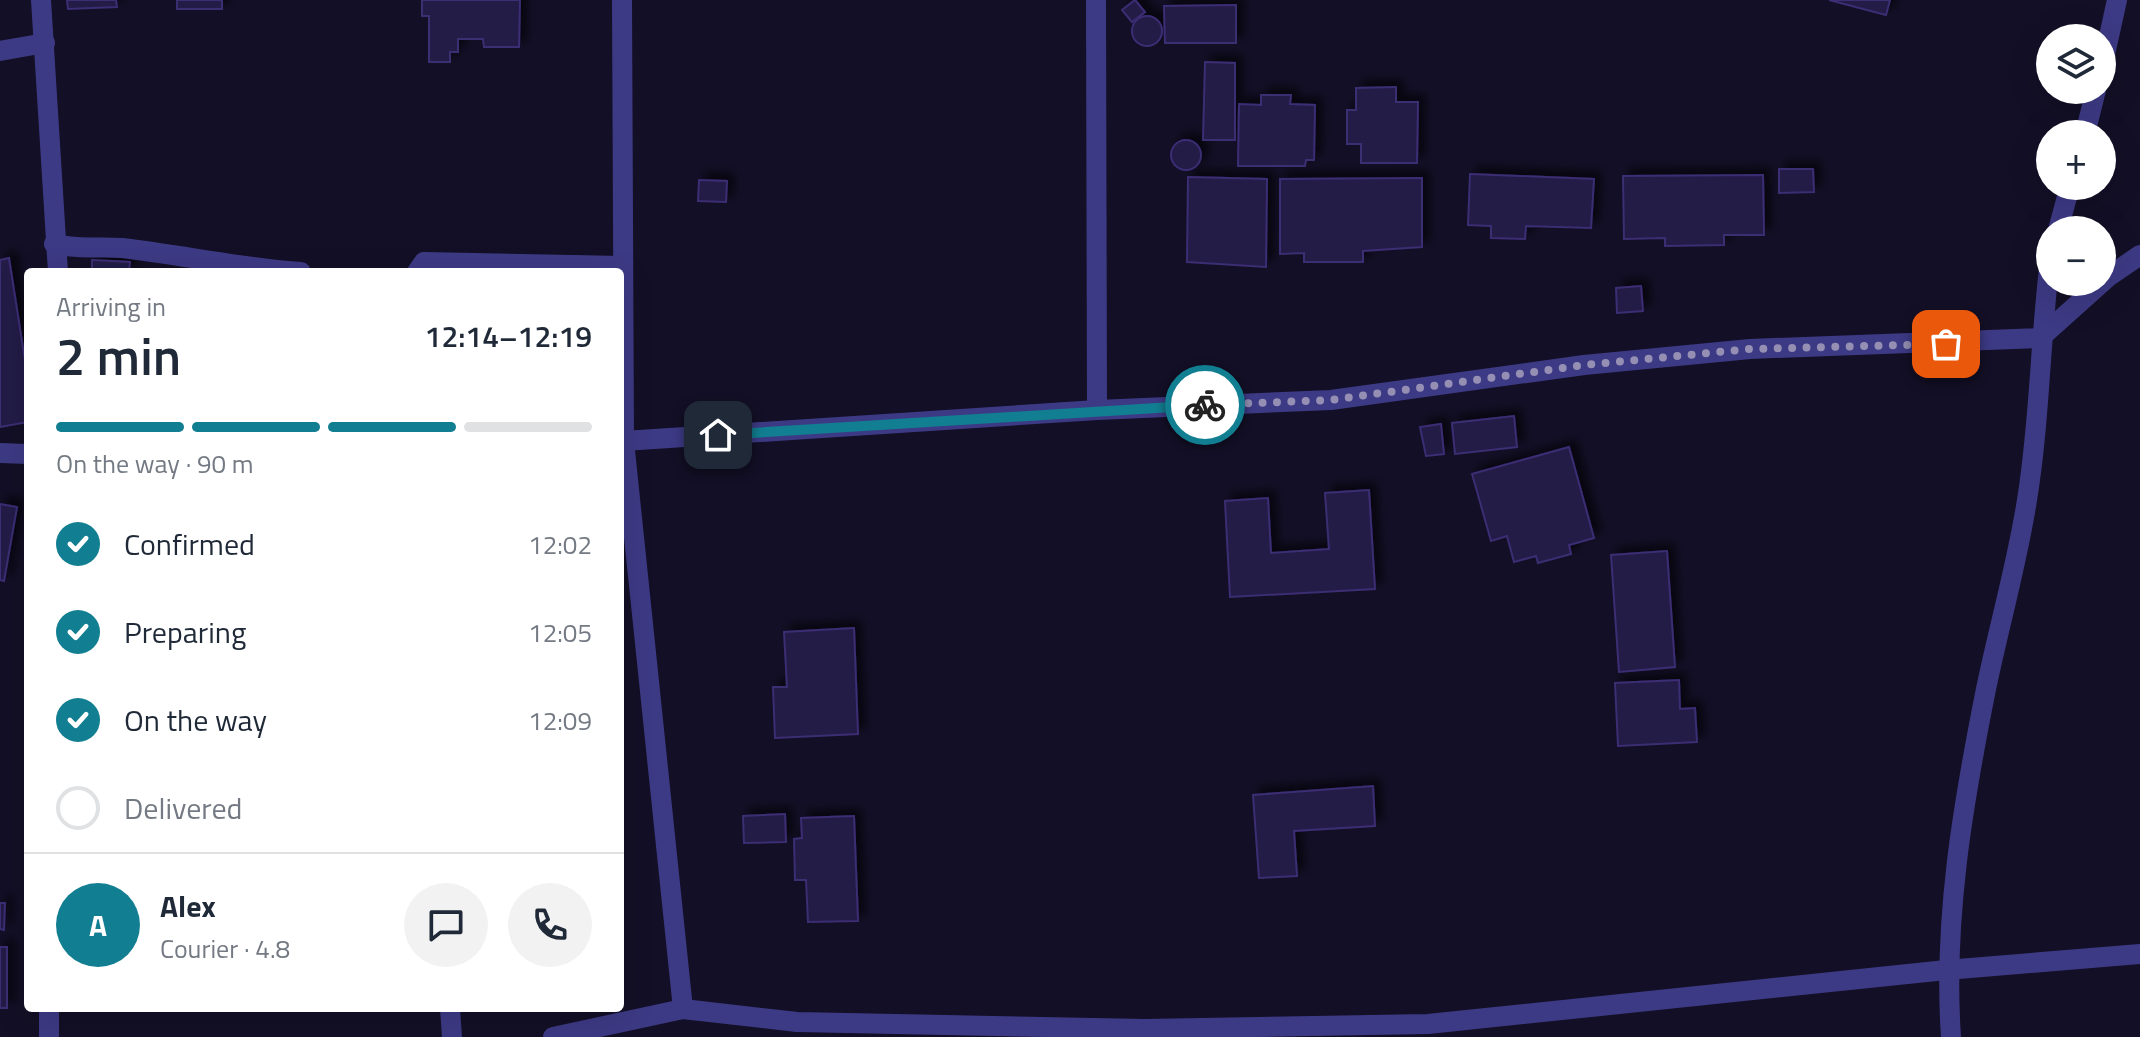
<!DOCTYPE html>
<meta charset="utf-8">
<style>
body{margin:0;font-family:"Titillium Web",sans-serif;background:#f2f2f3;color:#1f2937;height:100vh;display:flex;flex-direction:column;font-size:30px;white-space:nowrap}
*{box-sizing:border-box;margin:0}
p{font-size:26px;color:#747a83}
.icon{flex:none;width:44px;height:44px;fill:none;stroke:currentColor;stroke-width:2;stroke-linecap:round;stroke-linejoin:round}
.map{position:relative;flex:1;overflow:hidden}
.panel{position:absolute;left:24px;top:268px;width:600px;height:744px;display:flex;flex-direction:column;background:#fff;border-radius:8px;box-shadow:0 8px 32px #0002}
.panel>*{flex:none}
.controls{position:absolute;left:2036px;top:24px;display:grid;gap:16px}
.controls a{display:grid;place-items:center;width:80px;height:80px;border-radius:50%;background:#fff;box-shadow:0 8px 32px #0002;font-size:40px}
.pin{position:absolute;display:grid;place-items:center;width:68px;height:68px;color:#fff;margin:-34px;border-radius:16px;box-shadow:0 4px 12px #0006}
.courier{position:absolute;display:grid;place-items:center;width:80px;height:80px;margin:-40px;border:6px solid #117e91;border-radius:50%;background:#fff;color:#222;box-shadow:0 2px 10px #0007}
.headline em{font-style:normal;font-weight:600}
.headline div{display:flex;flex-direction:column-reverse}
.headline{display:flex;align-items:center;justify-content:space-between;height:136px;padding:0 32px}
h1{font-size:52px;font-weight:600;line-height:60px}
.bar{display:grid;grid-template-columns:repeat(4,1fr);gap:12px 8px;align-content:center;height:96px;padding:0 32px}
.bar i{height:10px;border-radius:6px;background:#e0e1e3}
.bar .active{background:#117e91}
.bar p{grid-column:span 4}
.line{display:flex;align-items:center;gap:20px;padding:0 32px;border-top:2px solid #e0e1e3}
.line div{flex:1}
.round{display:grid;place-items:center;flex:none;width:84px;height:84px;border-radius:42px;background:#f2f2f3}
ol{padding:0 32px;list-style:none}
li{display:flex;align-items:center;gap:24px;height:88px}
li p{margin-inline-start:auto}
li .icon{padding:8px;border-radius:50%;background:#117e91;color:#fff;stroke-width:4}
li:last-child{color:#747a83}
li i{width:44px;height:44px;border:4px solid #e0e1e3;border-radius:50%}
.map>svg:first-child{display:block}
.building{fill:#241b47;stroke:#3b2d73;stroke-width:2;filter:url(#shadow)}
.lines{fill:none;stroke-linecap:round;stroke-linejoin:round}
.minor{stroke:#3d3a85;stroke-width:20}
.done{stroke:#948fb3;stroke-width:8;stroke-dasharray:0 14.4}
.route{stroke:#117e91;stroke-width:10}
</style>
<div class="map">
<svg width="2140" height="1037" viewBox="0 0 2140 1037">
<defs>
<filter id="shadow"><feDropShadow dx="7" dy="-7" stdDeviation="4" flood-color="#0009"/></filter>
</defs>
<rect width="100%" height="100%" fill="#130f26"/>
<g class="building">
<polygon points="67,0 116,0 117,7 68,9"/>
<rect x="177" y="0" width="45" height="9"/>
<polygon points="422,0 520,0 519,47 484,47 483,39 458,39 458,52 450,52 450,62 429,62 429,16 422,16"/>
<polygon points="1135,0 1145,12 1132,22 1122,10"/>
<polygon points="1829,0 1890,0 1886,15"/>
<polygon points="1236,5 1236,43 1165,43 1164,6"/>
<circle cx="1147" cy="31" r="15"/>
<polygon points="1205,62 1235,63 1235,140 1203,140"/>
<polygon points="1396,87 1396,102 1418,102 1417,163 1361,163 1361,144 1347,144 1347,110 1356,110 1356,88"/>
<polygon points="1261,95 1291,95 1290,104 1315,105 1314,160 1306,160 1305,166 1238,166 1239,104 1261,105"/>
<circle cx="1186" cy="155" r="15"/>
<polygon points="1779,169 1813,169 1814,192 1779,193"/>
<polygon points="1470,174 1594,179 1591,228 1526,226 1525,239 1491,238 1491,226 1468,225"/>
<polygon points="1763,175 1764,235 1724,235 1724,245 1665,246 1665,238 1624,239 1623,176"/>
<polygon points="1188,177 1267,179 1266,267 1187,262"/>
<polygon points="1422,178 1422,247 1363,251 1363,262 1304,262 1304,253 1280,254 1280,179"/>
<polygon points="699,180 727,181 726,202 698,201"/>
<polygon points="9,258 28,380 28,422 0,427 0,260"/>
<polygon points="92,260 130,262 129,272 92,272"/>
<polygon points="1641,286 1643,311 1617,313 1616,288"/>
<polygon points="1514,416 1517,447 1455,454 1452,423"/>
<polygon points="1441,424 1444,454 1426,456 1420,427"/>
<polygon points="1569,447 1594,538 1569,545 1571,554 1538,563 1536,556 1514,562 1507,536 1491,541 1472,474"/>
<polygon points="1369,490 1375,589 1230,597 1225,501 1268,498 1271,553 1329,549 1325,493"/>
<polygon points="0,504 17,507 4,581 0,580"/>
<polygon points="1667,551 1675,667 1619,672 1611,555"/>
<polygon points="854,628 858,734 775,738 773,687 787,687 784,632"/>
<polygon points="1679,680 1680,709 1695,708 1697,742 1618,746 1615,683"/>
<polygon points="1373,786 1375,826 1294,831 1297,876 1259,878 1253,795"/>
<polygon points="785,814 786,842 744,843 743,816"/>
<polygon points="854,816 858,921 808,922 806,880 795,880 794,839 802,838 801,818"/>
<polygon points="0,903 5,903 4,930 0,929"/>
<rect x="0" y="947" width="7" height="61"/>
</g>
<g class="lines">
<g class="minor">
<polyline points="41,0 58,272"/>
<polyline points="622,0 624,441 683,1009"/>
<polyline points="1096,0 1097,410"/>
<polyline points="0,51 45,43"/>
<polyline points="2102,68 2117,0"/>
<polyline points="2085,134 2096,90"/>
<polyline points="2058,230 2070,186"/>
<path d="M54,244c23,6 45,2 68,4 60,7 119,20 179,24"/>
<polyline points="417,272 424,262 622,266"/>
<polyline points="624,441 1097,410 1331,400 1584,365 1750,349 2040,338 2108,277 2140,255"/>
<polyline points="0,453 28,454"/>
<polyline points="450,1008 452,1037"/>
<polyline points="49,1037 49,1008"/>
<polyline points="553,1037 683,1009 797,1022 945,1025 1145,1029 1428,1024 1946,970 2140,954"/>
<path d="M1951,1037c-8,-117 12,-233 35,-348 13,-63 31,-125 41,-189 13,-80 13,-160 23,-240"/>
</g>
</g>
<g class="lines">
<polyline class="done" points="1205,405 1331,400 1584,365 1750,349 1946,344"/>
<polyline class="route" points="718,435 1205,405"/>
</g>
</svg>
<div class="controls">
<a><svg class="icon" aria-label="layers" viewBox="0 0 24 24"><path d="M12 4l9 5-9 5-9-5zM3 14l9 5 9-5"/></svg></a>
<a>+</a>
<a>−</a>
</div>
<div class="pin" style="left:1946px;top:344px;background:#ea580c"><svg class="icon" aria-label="bag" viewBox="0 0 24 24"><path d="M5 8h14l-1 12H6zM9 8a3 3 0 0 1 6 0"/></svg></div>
<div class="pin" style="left:718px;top:435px;background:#1f2937"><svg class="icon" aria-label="home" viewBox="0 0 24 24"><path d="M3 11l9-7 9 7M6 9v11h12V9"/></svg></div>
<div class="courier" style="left:1205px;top:405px"><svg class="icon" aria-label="bike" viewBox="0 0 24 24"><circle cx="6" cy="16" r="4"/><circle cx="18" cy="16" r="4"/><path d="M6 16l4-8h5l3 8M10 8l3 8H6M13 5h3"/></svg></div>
<section class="panel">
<div class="headline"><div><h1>2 min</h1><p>Arriving in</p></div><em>12:14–12:19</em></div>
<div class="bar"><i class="active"></i><i class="active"></i><i class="active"></i><i></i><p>On the way · 90 m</p></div>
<ol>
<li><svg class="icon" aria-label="check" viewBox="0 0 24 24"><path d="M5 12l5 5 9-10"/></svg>Confirmed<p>12:02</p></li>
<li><svg class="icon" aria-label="check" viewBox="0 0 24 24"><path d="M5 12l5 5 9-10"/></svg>Preparing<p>12:05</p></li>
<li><svg class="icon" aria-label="check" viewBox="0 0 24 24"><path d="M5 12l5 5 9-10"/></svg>On the way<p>12:09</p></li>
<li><i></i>Delivered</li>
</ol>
<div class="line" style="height:144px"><b class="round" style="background:#117e91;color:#fff">A</b><div><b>Alex</b><p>Courier · 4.8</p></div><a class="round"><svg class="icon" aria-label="chat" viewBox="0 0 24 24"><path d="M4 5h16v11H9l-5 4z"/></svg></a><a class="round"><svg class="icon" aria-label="phone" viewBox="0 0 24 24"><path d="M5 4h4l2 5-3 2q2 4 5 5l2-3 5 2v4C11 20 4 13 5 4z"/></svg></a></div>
</section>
</div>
